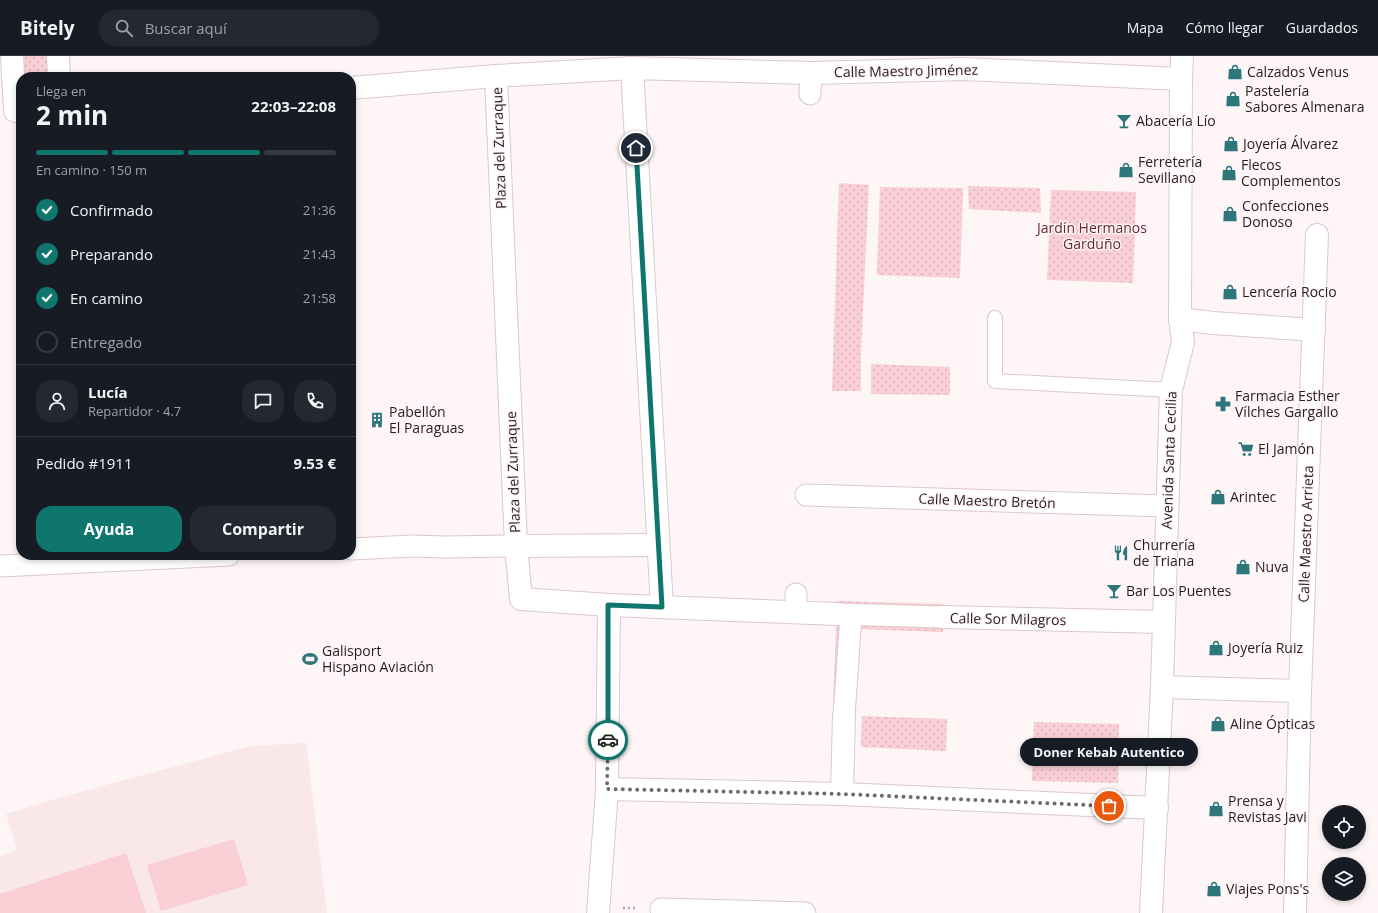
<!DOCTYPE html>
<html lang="es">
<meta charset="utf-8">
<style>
body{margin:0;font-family:"Open Sans",sans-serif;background:#242831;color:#f1f3f6;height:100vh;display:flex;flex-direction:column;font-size:15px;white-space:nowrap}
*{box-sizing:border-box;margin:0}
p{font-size:13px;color:#9ea1a6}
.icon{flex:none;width:22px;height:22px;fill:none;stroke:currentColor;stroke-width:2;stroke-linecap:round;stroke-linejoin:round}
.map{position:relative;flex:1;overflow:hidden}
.sheet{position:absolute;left:16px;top:16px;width:340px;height:488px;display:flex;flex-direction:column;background:#171b24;border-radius:16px;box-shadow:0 2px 6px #0003}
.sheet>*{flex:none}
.fabs{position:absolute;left:1322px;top:749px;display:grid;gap:8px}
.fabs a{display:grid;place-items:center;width:44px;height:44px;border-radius:50%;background:#171b24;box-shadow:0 2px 6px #0003;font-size:20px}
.pin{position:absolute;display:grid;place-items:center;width:34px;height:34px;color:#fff;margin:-17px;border:2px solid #fff;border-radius:50%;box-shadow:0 1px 4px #0007}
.courier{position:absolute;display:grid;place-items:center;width:40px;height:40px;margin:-20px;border:3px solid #0f766e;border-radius:50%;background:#fff;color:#222;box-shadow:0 1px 5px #0007}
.bubble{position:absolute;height:28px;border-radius:14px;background:#171b24;box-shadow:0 2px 6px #0003;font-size:13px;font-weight:700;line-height:28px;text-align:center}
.head em{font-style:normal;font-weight:700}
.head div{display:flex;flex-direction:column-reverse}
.head{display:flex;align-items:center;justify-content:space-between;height:68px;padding:0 20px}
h1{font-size:26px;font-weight:700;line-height:30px}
.bar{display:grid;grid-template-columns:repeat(4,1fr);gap:6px 4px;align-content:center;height:48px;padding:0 20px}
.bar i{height:5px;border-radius:3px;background:#363941}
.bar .active{background:#0f766e}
.bar p{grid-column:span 4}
.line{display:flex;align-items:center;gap:10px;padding:0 20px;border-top:1px solid #363941}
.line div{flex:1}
.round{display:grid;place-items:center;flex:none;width:42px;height:42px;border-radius:16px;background:#242831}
ol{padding:0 20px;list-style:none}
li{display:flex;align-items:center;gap:12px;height:44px}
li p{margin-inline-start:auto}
li .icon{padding:4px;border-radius:50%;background:#0f766e;color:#fff;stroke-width:4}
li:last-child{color:#9ea1a6}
li i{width:22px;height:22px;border:2px solid #363941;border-radius:50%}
.primary-button{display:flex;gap:8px;margin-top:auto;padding:8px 20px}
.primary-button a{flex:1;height:46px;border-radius:16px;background:#0f766e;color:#fff;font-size:16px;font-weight:700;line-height:46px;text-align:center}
.primary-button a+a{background:#242831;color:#f1f3f6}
header{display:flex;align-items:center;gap:24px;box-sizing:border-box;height:56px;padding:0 20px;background:#171b24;border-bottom:1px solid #363941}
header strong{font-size:19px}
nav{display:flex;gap:22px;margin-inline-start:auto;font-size:14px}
.search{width:280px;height:36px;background:#242831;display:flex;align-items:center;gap:10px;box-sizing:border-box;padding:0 14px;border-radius:16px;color:#9ea1a6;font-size:15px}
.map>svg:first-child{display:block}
.built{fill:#f9e7e9}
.grass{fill:url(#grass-dots)}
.pitch{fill:#f9ced4}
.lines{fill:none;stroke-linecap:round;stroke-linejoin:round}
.service-casing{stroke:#ddc7ca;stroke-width:16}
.pedestrian-casing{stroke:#ddc7ca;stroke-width:23}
.minor-casing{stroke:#ddc7ca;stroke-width:24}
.tertiary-casing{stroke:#ddc7ca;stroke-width:24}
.path{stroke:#b0a8a9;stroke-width:2.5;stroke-dasharray:2 3;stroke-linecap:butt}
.service{stroke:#fff;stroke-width:14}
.pedestrian{stroke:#fff;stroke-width:21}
.minor{stroke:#fff;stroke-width:22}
.tertiary{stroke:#fff;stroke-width:22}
.done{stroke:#71696a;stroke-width:4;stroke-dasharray:0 7.2}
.route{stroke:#0f766e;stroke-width:5}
.labels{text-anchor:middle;stroke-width:3;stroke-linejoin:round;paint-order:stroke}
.street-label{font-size:14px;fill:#251d1e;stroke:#fef5f7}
.poi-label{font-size:14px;fill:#251d1e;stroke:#fef5f7;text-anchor:start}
.park-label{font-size:14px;fill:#6c2637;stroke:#fef5f7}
</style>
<header>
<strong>Bitely</strong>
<div class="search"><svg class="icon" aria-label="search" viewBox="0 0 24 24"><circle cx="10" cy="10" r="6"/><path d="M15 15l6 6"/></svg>Buscar aquí</div>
<nav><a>Mapa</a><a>Cómo llegar</a><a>Guardados</a></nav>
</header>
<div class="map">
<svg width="1378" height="857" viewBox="0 0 1378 857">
<defs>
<pattern id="grass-dots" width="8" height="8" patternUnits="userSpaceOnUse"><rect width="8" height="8" fill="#f9ced4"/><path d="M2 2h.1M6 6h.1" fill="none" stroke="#d5b0b6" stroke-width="1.8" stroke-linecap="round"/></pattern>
</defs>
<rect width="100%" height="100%" fill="#fef5f7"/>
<polygon class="built" points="306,687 327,857 0,857 0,800 17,794 6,758 62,741 251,690"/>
<g class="grass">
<polygon points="21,0 50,0 51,18 22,20"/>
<polygon points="839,127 869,129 861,295 861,335 832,335"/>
<polygon points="968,130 1040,132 1041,157 969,153"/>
<polygon points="880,131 963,132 960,222 877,219"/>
<polygon points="1051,134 1136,136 1133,227 1047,224"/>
<polygon points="871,308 950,311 950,339 871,338"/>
<polygon points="837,545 943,548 943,576 857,573 855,650 833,649"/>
<polygon points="862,660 947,663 946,695 861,691"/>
<polygon points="1034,666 1119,668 1118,727 1032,725"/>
</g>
<g class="pitch">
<polygon points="234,783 248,829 161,855 147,809"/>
<polygon points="126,797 146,857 0,857 0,838"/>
</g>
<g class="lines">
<defs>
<polyline id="service" points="995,262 995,325 1171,334"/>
<g id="pedestrian">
<polyline points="810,38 811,17"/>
<polyline points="806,439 1167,450"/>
<polyline points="351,493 412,490 445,491 516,490"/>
<polyline points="0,510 229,499"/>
<polyline points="796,556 796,538"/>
<polyline points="837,558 943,561"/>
<polyline points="844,660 851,559"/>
<polyline points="661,853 805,857"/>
</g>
<g id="minor">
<polyline points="12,0 15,55"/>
<polyline points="58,0 59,21"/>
<polyline points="632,12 662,551"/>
<polyline points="496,20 516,490 521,543 609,549 837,558"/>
<polyline points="351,32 496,20 632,12 811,17 965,13 1181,23"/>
<polyline points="1180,263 1213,267 1314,274"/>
<polyline points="516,490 658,489"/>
<polyline points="943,561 1164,566"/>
<polyline points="1162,631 1300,635"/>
<polyline points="607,733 842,738 1157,752"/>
<polyline points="842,738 844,660"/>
<polyline points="598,857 607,733 609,549"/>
<polyline points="1295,857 1300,635 1317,179"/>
</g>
<polyline id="tertiary" points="1151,857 1162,631 1171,334 1183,286 1180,263 1181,23 1182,0"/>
</defs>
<use href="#service" class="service-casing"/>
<use href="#pedestrian" class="pedestrian-casing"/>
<use href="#minor" class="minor-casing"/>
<use href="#tertiary" class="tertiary-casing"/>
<polyline class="path" points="623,852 636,852"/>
<use href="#service" class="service"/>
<use href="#pedestrian" class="pedestrian"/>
<use href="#minor" class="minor"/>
<use href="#tertiary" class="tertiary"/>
</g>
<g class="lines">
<polyline class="done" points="608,684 607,733 842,738 1109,750"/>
<polyline class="route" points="608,684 608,549 662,551 636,92"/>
</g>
<defs>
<symbol id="shop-bare" viewBox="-9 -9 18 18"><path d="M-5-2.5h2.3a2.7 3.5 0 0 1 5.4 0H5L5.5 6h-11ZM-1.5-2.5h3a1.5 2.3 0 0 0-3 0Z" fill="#2d777b" stroke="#fef5f7" stroke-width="2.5" paint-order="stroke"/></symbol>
<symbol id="bar-bare" viewBox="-9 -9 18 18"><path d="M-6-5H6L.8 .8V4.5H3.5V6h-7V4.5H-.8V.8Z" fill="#2d777b" stroke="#fef5f7" stroke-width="2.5" paint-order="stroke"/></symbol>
<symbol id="pharmacy-bare" viewBox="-9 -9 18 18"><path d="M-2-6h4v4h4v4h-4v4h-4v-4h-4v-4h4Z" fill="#2d777b" stroke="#fef5f7" stroke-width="2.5" paint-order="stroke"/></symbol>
<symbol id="building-bare" viewBox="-9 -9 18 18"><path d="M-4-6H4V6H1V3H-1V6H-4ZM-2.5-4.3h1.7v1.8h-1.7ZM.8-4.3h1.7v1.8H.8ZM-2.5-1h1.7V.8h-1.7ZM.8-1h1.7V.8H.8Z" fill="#2d777b" stroke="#fef5f7" stroke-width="2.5" paint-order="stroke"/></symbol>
<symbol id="supermarket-bare" viewBox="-9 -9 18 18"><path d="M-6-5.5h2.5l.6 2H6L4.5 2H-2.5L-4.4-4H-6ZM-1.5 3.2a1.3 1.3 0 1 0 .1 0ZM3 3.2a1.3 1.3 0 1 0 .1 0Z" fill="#2d777b" stroke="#fef5f7" stroke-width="2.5" paint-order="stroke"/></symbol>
<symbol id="restaurant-bare" viewBox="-9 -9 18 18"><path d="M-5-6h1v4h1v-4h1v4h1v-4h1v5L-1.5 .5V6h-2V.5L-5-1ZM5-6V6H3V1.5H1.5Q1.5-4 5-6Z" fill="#2d777b" stroke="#fef5f7" stroke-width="2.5" paint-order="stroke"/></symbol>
<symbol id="stadium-bare" viewBox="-9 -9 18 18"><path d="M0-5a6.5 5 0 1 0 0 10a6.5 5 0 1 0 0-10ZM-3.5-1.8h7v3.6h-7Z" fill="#2d777b" stroke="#fef5f7" stroke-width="2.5" paint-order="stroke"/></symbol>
</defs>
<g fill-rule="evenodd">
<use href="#shop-bare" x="1224" y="5" width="22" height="22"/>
<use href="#shop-bare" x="1222" y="32" width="22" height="22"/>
<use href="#bar-bare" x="1113" y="54" width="22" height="22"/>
<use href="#shop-bare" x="1220" y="77" width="22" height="22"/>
<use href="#shop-bare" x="1115" y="103" width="22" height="22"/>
<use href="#shop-bare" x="1218" y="106" width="22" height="22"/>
<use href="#shop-bare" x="1219" y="147" width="22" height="22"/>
<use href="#shop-bare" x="1219" y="225" width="22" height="22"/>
<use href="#pharmacy-bare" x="1212" y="337" width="22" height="22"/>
<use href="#building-bare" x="366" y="353" width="22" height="22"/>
<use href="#supermarket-bare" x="1235" y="382" width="22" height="22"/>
<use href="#shop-bare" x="1207" y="430" width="22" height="22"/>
<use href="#restaurant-bare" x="1110" y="486" width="22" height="22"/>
<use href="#shop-bare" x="1232" y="500" width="22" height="22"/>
<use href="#bar-bare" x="1103" y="524" width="22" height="22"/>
<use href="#shop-bare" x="1205" y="581" width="22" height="22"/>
<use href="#stadium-bare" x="299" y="592" width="22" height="22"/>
<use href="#shop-bare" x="1207" y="657" width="22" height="22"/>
<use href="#shop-bare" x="1205" y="742" width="22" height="22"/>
<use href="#shop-bare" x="1203" y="822" width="22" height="22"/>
</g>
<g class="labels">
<g class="street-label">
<text transform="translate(906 15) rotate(-1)" y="5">Calle Maestro Jiménez</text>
<text transform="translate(499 92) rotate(-92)" y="5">Plaza del Zurraque</text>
<text transform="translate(1169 404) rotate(-88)" y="5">Avenida Santa Cecilia</text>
<text transform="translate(513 416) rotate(-92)" y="5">Plaza del Zurraque</text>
<text transform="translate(987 445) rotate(2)" y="5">Calle Maestro Bretón</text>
<text transform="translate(1306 478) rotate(-88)" y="5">Calle Maestro Arrieta</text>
<text transform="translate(1008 563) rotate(1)" y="5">Calle Sor Milagros</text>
</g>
<g class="poi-label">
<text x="1247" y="21">Calzados Venus</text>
<text x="1245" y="40">Pastelería<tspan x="1245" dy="16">Sabores Almenara</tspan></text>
<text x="1136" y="70">Abacería Lío</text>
<text x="1243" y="93">Joyería Álvarez</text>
<text x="1138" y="111">Ferretería<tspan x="1138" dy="16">Sevillano</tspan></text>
<text x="1241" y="114">Flecos<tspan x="1241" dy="16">Complementos</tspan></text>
<text x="1242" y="155">Confecciones<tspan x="1242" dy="16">Donoso</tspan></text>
<text x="1242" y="241">Lencería Rocio</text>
<text x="1235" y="345">Farmacia Esther<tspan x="1235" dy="16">Vílches Gargallo</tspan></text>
<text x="389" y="361">Pabellón<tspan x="389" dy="16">El Paraguas</tspan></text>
<text x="1258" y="398">El Jamón</text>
<text x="1230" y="446">Arintec</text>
<text x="1133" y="494">Churrería<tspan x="1133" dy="16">de Triana</tspan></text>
<text x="1255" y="516">Nuva</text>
<text x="1126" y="540">Bar Los Puentes</text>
<text x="1228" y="597">Joyería Ruiz</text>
<text x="322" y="600">Galisport<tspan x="322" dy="16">Hispano Aviación</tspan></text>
<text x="1230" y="673">Aline Ópticas</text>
<text x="1228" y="750">Prensa y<tspan x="1228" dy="16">Revistas Javi</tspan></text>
<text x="1226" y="838">Viajes Pons's</text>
</g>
<g class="park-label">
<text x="1092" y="177">Jardín Hermanos<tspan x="1092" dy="16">Garduño</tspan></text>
</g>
</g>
</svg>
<div class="fabs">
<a><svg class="icon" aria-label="locate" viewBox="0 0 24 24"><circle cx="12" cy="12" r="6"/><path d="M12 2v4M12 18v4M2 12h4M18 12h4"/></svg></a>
<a><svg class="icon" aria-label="layers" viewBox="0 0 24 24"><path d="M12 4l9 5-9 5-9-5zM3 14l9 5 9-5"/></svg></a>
</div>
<div class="pin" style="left:1109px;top:750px;background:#ea580c"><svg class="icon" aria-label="bag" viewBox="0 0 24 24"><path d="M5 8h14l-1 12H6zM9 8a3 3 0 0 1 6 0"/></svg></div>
<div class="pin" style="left:636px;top:92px;background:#1f2937"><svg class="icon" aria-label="home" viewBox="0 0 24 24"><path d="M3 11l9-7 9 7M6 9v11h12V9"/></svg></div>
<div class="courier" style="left:608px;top:684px"><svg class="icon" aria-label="car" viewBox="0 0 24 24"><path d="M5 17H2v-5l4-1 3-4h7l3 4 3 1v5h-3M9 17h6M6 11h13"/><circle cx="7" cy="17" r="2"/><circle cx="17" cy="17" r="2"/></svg></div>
<div class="bubble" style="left:1020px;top:682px;width:178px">Doner Kebab Autentico</div>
<section class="sheet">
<div class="head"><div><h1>2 min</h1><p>Llega en</p></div><em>22:03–22:08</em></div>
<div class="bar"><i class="active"></i><i class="active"></i><i class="active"></i><i></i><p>En camino · 150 m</p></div>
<ol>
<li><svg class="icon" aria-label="check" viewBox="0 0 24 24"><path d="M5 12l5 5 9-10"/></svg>Confirmado<p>21:36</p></li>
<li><svg class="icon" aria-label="check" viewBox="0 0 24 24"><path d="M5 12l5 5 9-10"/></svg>Preparando<p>21:43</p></li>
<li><svg class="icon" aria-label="check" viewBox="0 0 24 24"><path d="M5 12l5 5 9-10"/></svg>En camino<p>21:58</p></li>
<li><i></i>Entregado</li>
</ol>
<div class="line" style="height:72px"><a class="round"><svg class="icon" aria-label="person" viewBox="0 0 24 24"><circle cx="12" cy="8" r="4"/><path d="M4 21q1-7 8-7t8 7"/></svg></a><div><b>Lucía</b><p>Repartidor · 4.7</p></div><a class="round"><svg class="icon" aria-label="chat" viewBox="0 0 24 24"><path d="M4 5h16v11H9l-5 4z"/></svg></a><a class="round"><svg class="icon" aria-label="phone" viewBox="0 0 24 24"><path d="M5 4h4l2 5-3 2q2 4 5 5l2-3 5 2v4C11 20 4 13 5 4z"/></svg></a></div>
<div class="line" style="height:52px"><div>Pedido #1911</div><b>9.53 €</b></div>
<div class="primary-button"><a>Ayuda</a><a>Compartir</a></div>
</section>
</div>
